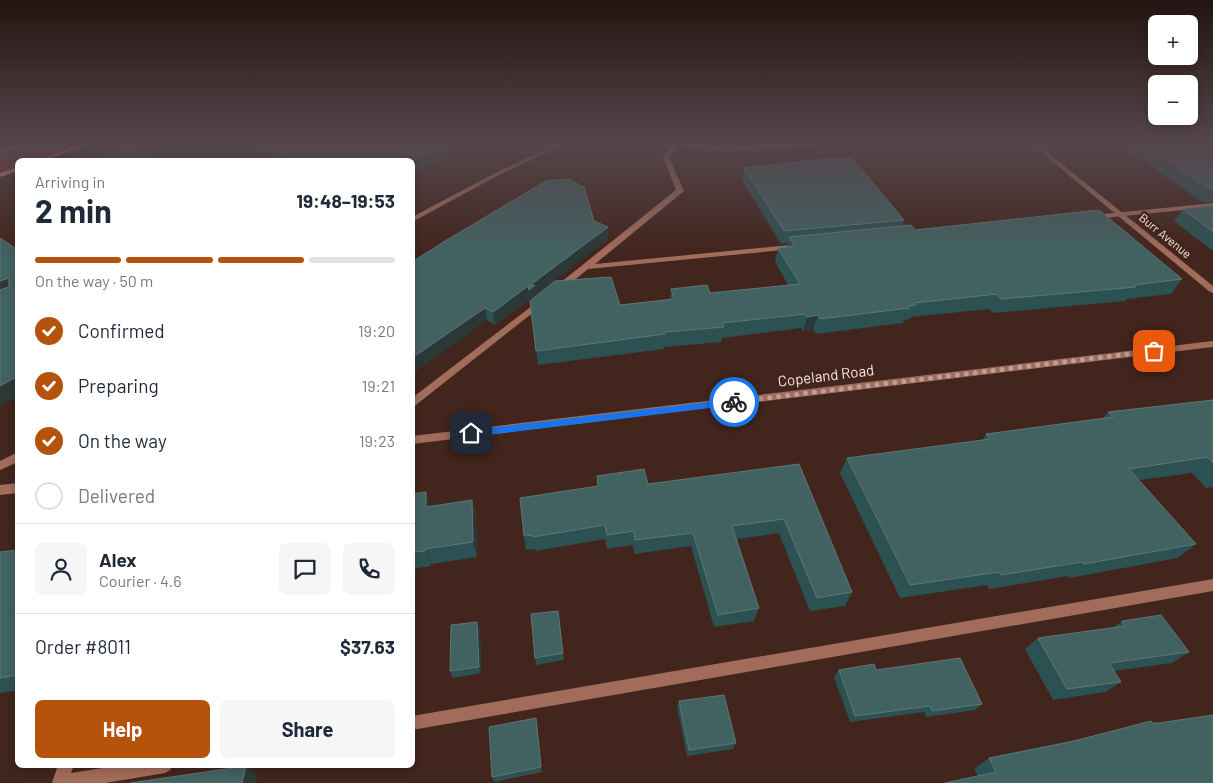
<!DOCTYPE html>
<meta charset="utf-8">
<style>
body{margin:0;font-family:Barlow,sans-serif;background:#f6f6f7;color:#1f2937;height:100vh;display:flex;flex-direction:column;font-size:19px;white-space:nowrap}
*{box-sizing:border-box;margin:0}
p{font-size:16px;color:#747a83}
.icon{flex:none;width:28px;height:28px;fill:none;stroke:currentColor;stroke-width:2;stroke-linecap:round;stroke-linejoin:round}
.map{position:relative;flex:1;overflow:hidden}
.side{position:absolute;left:15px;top:158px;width:400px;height:610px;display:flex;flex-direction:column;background:#fff;border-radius:8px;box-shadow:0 2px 8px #0003}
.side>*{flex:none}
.fabs{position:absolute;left:1148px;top:15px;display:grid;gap:10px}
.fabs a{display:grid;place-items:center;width:50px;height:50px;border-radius:8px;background:#fff;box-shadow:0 2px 8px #0003;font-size:25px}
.pin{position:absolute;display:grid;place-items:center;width:42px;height:42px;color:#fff;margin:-21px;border-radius:10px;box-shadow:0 2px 8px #0006}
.courier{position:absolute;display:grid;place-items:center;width:50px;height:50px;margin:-25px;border:4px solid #1a73e8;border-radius:50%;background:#fff;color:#222;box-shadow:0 1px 6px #0007}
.overview em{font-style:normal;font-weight:700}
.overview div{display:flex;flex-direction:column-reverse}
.overview{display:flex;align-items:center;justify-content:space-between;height:85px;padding:0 20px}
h1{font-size:32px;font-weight:700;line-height:38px}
.bar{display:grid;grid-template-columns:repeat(4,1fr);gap:8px 5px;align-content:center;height:60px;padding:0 20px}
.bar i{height:6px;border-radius:4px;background:#e0e1e3}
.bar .active{background:#b45309}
.bar p{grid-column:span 4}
.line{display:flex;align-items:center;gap:12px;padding:0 20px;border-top:1px solid #e0e1e3}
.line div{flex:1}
.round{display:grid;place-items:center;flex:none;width:52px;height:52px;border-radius:8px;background:#f6f6f7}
ol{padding:0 20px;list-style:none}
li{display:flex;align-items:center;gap:15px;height:55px}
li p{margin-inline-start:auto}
li .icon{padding:5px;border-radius:50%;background:#b45309;color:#fff;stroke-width:4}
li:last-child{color:#747a83}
li i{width:28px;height:28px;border:2px solid #e0e1e3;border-radius:50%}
.primary-button{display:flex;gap:10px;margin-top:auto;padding:10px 20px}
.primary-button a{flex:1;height:58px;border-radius:8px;background:#b45309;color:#fff;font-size:20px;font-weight:700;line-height:58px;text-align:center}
.primary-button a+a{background:#f6f6f7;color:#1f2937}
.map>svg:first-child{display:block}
.green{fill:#75321d}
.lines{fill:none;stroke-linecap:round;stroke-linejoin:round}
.service{fill:#a26c5b;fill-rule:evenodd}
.minor{fill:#a26c5b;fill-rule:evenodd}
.secondary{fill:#e48d73;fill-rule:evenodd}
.wall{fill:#2c5152}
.shaded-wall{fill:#2b3936}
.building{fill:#426161;stroke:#5f7675}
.route{fill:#1a73e8}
.done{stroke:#baa29c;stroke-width:5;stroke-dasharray:0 9}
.labels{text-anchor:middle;stroke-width:5;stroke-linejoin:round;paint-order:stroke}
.far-street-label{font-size:12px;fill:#fae6e0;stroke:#42251d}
.street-label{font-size:15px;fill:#fae6e0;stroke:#42251d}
</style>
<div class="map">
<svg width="1213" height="783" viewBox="0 0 1213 783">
<rect width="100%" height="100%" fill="#42251d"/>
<polygon class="green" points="25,143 88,143 41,160 18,160 17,169 0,175 0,151"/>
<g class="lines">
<g class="service">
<polygon points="676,143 679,145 669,157 684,191 595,264 791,245 795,247 794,249 588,269 561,291 555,291 554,289 555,287 676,190 663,157 674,144"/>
<polygon points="1213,203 1213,207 1094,219 1090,217 1094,215"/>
<polygon points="541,299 545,302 544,304 412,408 412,398"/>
<polygon points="1213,579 1213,591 412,730 412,716"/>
<polygon points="58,765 74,765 71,773 121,765 173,765 170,770 165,773 105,783 52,783"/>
</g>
<g class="minor">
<polygon points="559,143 566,143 497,176 412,222 412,217 493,174"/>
<path d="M660,143c23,-3 47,4 70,4 32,-1 66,-8 97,-4l-3,2 -96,6 -65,-6z"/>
<polygon points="1030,143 1036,143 1213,286 1213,293 1210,292"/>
<polygon points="1213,341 1213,347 412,444 412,436"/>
<polygon points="18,452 18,462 0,470 0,461"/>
<polygon points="18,483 18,493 0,495 0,485"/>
</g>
<g class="secondary">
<polygon points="20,143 28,143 0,153 0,149"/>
<polygon points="83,143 91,143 47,160 38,160"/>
<polygon points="18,167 18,171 0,177 0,173"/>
</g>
</g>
<g class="wall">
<polygon points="247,142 483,142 468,149 466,147 412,160 275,160"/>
<polygon points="1132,142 1213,142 1213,202 1202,202 1127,150"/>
<polygon points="744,168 904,220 902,226 915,230 1182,279 1171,294 1127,299 1125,301 993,313 989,309 911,317 910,319 904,320 903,323 816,334 813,330 803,331 801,328 722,338 721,342 664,347 664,349 538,365 530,299 495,325 487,320 445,241 594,221 608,227 608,239 536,294 536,296 620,305 670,300 671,289 710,293 788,285 775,262 778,248 787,247 788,243 781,244 742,180"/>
<polygon points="1213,206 1213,251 1174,221 1183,209"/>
<polygon points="1213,400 1213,487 1206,488 1192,473 1139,480 1196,544 1178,558 1069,578 1068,576 989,589 987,585 900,598 840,473 847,458 983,440 986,434 1103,418 1108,412"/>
<polygon points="799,464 852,592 845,606 810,611 779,533 737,539 759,608 754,621 714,627 691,546 634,554 633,545 607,549 605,539 536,551 535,549 526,550 524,536 597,486 597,476 648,484"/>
<polygon points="426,492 431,506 472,500 476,516 477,557 431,564 431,566 412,569 412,494"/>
<polygon points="18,550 18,690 0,693 0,552"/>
<polygon points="558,611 564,660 536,665 535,658"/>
<polygon points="1122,621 1189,652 1172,663 1114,671 1121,682 1105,692 1053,700 1025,649 1038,638 1113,628"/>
<polygon points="480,629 481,673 453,678 450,671"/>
<polygon points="839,670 876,670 982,704 975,710 926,717 924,712 850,722 834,677"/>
<polygon points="679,701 736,743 733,749 687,756 677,707"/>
<polygon points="1152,723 1159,723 1213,783 978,776 974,769 989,758 1074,741"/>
<polygon points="537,724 542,772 494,782 492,777"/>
</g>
<g class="shaded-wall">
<polygon points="311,142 339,142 302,160 298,148"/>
<polygon points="451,142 465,142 466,147 412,173 412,161"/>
<polygon points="467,142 483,142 468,149"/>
<polygon points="608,227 608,239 536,294 536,298 530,303 529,286"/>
<polygon points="9,278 18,288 0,298 0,281"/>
<polygon points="528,286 530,299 495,325 493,312"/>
<polygon points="485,308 487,320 412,374 412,358"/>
<polygon points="818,315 813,330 803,331 807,317"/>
<polygon points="18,376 18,396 0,406 0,386"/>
<polygon points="426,492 432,508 426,507"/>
<polygon points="472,500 476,516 477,557 473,542"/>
<polygon points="425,549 431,564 431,566 425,551"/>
<polygon points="477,622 480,629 481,673 479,667"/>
<polygon points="536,718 537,724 542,772 541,767"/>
<polygon points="246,766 257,774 256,783 242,783"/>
</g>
<g class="building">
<polygon points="261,142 311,142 298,148 300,151 309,151 327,142 451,142 412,161 289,160"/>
<polygon points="1140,142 1213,142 1213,190 1211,190"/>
<polygon points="130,147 154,160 97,160"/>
<polygon points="852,158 904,220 784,231 744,168 816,160"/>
<polygon points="568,179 584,187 594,221 608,227 529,286 535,285 529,290 528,286 493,312 485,308 412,358 412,262 445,241 546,181"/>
<polygon points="1213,206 1213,232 1183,209"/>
<polygon points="1099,210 1182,279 1134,285 1136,287 1001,299 997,294 915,303 916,305 908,306 909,308 820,319 818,315 807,317 805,314 722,323 724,327 665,332 665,334 536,351 530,301 555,281 611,277 620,305 674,299 671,289 707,285 710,293 800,284 778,248 795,246 789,237 911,225 915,230"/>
<polygon points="0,238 18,250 18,376 0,386 0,290 9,287 9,278 0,281"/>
<polygon points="1213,400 1213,463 1208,457 1129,469 1196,544 1084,564 1082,562 1001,575 999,572 910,585 847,458 990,439 986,434 1113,417 1108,412"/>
<polygon points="799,464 852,592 817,598 784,519 732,526 759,608 718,615 693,533 635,540 634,531 607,535 605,525 533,537 533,535 524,536 520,498 598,486 597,476 644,469 648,484"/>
<polygon points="426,492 426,507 472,500 473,542 425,549 425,551 412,552 412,494"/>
<polygon points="18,550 18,675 0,678 0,552"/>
<polygon points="558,611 563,653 535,658 531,614"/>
<polygon points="1161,615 1189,652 1109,663 1121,682 1067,689 1038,638 1125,626 1122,621"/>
<polygon points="477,622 479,667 450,671 451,625"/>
<polygon points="960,658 982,704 932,711 930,706 855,716 839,670 874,664 876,670"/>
<polygon points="724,695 736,743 689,750 679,701"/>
<polygon points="1213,715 1213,783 945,783 996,772 989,758 1074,741 1151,721 1152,723 1159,723"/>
<polygon points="536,718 541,767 492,777 489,727"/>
<polygon points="246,766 242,783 130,783"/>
</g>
<linearGradient id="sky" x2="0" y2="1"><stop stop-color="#241410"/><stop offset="0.57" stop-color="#54464c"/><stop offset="1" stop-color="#54464c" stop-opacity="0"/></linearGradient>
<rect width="1213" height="252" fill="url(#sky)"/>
<polygon class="route" points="734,399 738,402 734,405 471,437 467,433 471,430"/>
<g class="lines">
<polyline class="done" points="734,402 1154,351"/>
</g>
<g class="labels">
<g class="far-street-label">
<text transform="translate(1165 236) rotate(39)" y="4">Burr Avenue</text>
</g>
<g class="street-label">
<text transform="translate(826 376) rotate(-7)" y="5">Copeland Road</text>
</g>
</g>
</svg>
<div class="fabs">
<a>+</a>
<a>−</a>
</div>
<div class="pin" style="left:1154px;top:351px;background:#ea580c"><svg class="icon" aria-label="bag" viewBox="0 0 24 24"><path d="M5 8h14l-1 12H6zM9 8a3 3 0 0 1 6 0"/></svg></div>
<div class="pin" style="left:471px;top:433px;background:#1f2937"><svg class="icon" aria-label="home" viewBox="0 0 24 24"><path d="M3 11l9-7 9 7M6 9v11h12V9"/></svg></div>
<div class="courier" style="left:734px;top:402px"><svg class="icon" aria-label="bike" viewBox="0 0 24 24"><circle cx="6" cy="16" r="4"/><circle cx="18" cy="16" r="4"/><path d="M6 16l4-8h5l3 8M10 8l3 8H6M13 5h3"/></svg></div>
<section class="side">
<div class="overview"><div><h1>2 min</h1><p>Arriving in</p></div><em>19:48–19:53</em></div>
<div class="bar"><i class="active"></i><i class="active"></i><i class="active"></i><i></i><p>On the way · 50 m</p></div>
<ol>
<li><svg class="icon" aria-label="check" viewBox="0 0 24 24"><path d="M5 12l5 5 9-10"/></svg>Confirmed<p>19:20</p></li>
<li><svg class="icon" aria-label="check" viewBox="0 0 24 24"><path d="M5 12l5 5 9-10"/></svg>Preparing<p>19:21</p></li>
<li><svg class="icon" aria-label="check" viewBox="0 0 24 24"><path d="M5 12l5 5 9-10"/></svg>On the way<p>19:23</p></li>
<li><i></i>Delivered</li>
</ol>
<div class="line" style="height:90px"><a class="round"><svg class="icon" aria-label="person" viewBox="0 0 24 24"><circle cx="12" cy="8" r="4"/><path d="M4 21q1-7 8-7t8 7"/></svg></a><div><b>Alex</b><p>Courier · 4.6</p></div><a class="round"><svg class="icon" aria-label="chat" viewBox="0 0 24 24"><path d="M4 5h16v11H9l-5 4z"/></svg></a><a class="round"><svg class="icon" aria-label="phone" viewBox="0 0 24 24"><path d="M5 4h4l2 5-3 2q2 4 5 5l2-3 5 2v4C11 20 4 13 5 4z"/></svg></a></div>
<div class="line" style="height:65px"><div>Order #8011</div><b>$37.63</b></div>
<div class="primary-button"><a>Help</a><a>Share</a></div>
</section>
</div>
